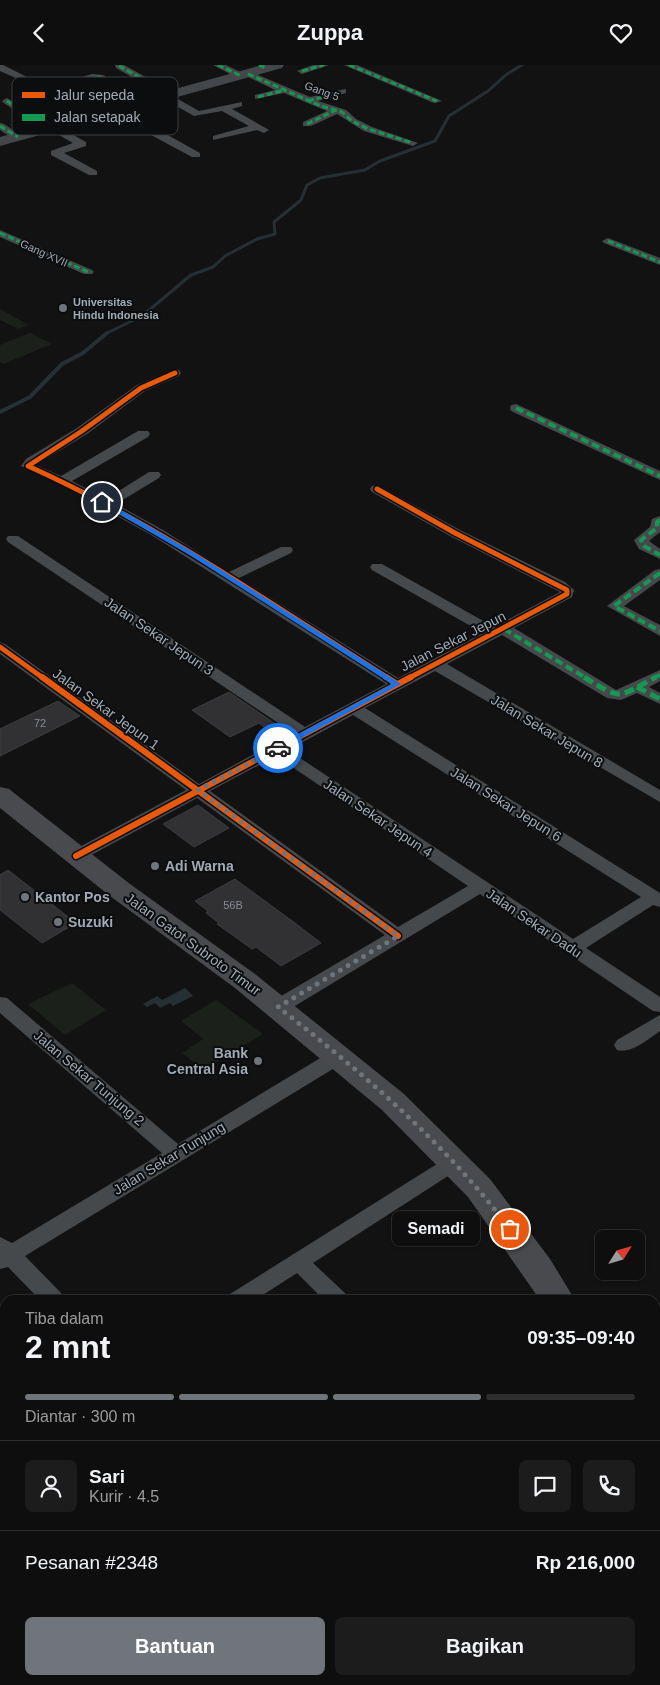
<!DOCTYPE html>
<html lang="id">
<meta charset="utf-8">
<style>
body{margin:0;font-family:Arial,sans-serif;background:#1c1c1c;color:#f1f3f6;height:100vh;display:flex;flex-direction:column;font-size:19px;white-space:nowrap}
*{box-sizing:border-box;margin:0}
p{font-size:16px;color:#9b9c9e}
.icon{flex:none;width:28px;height:28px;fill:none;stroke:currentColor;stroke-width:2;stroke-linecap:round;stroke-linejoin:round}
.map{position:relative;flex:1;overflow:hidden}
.details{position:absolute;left:0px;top:1230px;width:660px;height:390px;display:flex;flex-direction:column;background:#0e0e0e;border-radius:15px 15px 0 0;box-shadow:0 1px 4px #0004,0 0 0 1px #2e2e2e}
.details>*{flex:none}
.needle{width:32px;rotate:53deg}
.buttons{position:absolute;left:595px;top:1165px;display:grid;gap:10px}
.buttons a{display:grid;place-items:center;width:50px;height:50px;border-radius:8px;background:#0e0e0e;box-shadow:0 1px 4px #0004,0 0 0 1px #2e2e2e;font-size:25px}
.pin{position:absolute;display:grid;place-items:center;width:42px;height:42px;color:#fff;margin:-21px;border:2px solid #fff;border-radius:50%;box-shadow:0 1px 5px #0007}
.courier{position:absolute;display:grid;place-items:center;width:50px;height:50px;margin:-25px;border:4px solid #1a73e8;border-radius:50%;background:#fff;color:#222;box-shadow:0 1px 6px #0007}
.bubble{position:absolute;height:35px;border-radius:8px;background:#0e0e0e;box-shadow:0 1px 4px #0004,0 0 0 1px #2e2e2e;font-size:16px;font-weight:800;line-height:35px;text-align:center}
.headline em{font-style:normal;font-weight:800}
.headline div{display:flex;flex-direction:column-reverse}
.headline{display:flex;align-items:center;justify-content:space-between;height:85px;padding:0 25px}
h1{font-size:32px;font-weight:800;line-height:38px}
.bar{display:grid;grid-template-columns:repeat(4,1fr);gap:8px 5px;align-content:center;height:60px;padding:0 25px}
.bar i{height:6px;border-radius:4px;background:#2e2e2e}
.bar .active{background:#70757c}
.bar p{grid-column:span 4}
.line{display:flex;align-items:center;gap:12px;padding:0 25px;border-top:1px solid #2e2e2e}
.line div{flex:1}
.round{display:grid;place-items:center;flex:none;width:52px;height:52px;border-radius:8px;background:#1c1c1c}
.primary-button{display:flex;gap:10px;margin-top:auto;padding:10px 25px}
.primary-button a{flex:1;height:58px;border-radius:8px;background:#70757c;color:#fff;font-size:20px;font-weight:800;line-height:58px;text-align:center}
.primary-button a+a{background:#1c1c1c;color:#f1f3f6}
header{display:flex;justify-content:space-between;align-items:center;height:65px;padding:0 25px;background:#0e0e0e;font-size:22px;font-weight:800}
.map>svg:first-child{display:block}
.green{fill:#1b211a}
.water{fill:#253034}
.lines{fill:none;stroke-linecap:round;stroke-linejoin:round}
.stream-far1{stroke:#253034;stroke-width:3}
.stream{stroke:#253034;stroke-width:4}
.building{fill:#313133;stroke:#3a3d3f}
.minor{fill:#46494b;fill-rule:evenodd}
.secondary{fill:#444749;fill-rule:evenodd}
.trunk{fill:#484a4d;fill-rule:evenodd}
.quiet-far2{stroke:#139951;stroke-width:3;stroke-dasharray:6 3;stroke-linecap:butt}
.quiet-far1{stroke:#139951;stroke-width:4;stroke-dasharray:8 4;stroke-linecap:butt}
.quiet{stroke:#139951;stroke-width:5;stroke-dasharray:10 5;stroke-linecap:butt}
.cycleway-far1-casing{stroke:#0c0d0e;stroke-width:8}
.cycleway-casing{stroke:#0c0d0e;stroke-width:9}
.cycleway-far1{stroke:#e8590c;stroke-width:5}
.cycleway{stroke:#e8590c;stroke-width:6}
.route{fill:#1a73e8}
.done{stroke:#70757c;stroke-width:5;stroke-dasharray:0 9}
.poi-dot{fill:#70757c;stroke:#0c0d0e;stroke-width:2}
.labels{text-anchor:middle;stroke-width:4;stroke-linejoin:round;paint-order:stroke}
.far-street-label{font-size:11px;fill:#a2abb5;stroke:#0c0d0e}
.far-poi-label{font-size:11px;font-weight:bold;fill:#a2abb5;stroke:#0c0d0e;text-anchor:start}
.number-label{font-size:11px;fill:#868c94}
.street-label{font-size:14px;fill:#a2abb5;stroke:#0c0d0e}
.poi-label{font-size:14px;font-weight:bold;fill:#a2abb5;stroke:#0c0d0e;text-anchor:start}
.key{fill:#0c0d0e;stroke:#393c40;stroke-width:1}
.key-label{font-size:14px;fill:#a2abb5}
</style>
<header><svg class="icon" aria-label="back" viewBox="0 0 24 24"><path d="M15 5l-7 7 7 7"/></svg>Zuppa<svg class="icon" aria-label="heart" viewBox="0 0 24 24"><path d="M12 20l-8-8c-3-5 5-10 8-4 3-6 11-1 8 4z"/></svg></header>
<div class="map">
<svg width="660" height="1620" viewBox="0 0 660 1620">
<rect width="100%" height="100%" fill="#121212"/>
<g class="green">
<polygon points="0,244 29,260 18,264 0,255"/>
<polygon points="30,268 52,279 3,299 0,297 0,280"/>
<polygon points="72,918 106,945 65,970 28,939"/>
<polygon points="216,935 263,969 204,1005 182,988 203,974 181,956"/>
</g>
<polygon class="water" points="185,923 193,931 173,941 170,938 160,943 155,938 147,942 143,939 157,931 162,935"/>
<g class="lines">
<polyline class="stream-far1" points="105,269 142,251 191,210 213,202 225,191 257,174 275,169 274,157 301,135 307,120 320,113 365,105 380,96 435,76 449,51 488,26 507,9 522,0"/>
<polyline class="stream" points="0,347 30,332 62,299 83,288 107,268"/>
</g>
<g class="building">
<polygon points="229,627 280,662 270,667 259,658 230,672 192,645"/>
<polygon points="58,636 80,651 0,691 0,664"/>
<polygon points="198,740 229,763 194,782 163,759"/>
<polygon points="8,805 76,858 42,878 0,845 0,810"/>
<polygon points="235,814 295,858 321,878 281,901 256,882 252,884 217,859 219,858 206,848 208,846 195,836"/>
</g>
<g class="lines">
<g class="minor">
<polygon points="0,0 3,0 33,15 25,17 0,6"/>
<polygon points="115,0 124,0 176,29 176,33 199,46 242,37 242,41 232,44 269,65 264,68 257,65 213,75 213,71 249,61 222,46 194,51 164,34 164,30 116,3"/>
<polygon points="213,0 226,0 244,9 251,7 310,32 346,24 346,28 318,36 346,45 356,54 372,62 418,78 413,81 364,66 337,49 311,61 303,61 303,57 327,46 284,28 255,34 255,30 275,25 246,11 238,13"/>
<polygon points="313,0 329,0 302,9 297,6"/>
<polygon points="344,0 357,0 442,36 434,38"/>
<polygon points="92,9 103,10 152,37 144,39 98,15 76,19 200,88 200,92 192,92 110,48 63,18"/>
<polygon points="7,33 51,61 57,61 86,77 86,81 64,88 97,106 97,110 89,110 51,90 51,86 73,78 52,66 45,66 4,38 2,36"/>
<polygon points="0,58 4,59 23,72 14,74 0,65"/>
<polygon points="0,165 92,205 94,207 92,209 84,209 0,172"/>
<polygon points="608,173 660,193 660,200 604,178 602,176"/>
<path d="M175,304l4,1 2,3 -2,3 -34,15 -58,43 -51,31 25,11 77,-45h10l2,3 -2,3 -76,44 34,18 43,-27h10l2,3 -2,3 -43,26 47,26 66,42 52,-25h10l2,3 -2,3 -52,25 159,100 85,-45 -111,-63 -2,-3 2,-3h10l112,63 66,-35 -110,-56 -78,-44 -2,-3 2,-3 5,-1 83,45 105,52 9,8 -2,7 -58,31 102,62 44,-20v11l-11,6 11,6v11l-23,-11 -16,7 -14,-2 -105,-63 -55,29 213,126v12l-225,-131 -70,37 295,185v14l-7,-2 -67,43 74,49v15l-7,-1 -173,-117 -195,118 -7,1 -7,-1 -2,-5 2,-5 114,-67 -188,-137 -115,62h-12l-3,-4 3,-4 116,-62 -186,-136v-12l5,2 194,140 94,-51 -285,-191 -2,-3 2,-3h10l287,191 81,-43 -233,-148 -81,-45 -51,-25 5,-7 51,-31 60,-43zM353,650l288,182 -68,42 -285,-189zM276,691l192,130 -70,41 -188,-136z"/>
<polygon points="516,339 660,406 660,415 511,346 510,343 511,340"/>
<polygon points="660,451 660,467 649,476 660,484 660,494 639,484 634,475 650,462 652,454"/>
<polygon points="660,504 660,515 624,541 660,560 660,571 607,541 655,505"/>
<polygon points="0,932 7,933 178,1079 332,986 339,984 346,986 349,991 346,996 25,1191 62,1229 65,1235 40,1235 8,1202 0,1204 0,1172 12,1178 162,1088 0,948"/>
<path d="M660,950v16c-12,8 -28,23 -43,19l-3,-5 3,-5z"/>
<polygon points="455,1089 462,1092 465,1097 462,1102 313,1198 346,1229 349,1235 324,1235 297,1208 255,1235 227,1235 230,1229 448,1092"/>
<polygon points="660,1249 660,1267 655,1268 655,1250"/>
<polygon points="0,1504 5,1506 5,1532 0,1530"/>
<polygon points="69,1615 97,1615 99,1620 71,1620"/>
<polygon points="184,1615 214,1615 212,1620 182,1620"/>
<polygon points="418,1615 447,1615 449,1620 420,1620"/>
</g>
<polygon class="secondary" points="262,0 284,0 282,3 0,81 0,72"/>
<g class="trunk">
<polygon points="0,722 9,724 130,819 255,909 404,1029 490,1114 550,1194 575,1235 540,1235 468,1132 382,1045 235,923 110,831 0,743"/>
<polygon points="655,1418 660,1420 660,1478 655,1476"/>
</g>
<g class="quiet-far2">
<polyline points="218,0 241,11"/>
<polyline points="259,0 266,3"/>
<polyline points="349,0 437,36"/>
<polyline points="119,1 173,31"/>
<polyline points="302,6 324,0"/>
<polyline points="248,9 321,41 342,47 352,56 368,64 413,78"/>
<polyline points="68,18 100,12 147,37"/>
<polyline points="68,18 117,46"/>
<polyline points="258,32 285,25"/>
<polyline points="7,36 49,64"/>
<polyline points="308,36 343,26"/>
<polyline points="307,59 336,45"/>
<polyline points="0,61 18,72"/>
<polyline points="0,168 88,207"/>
<polyline points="608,176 660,197"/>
</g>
<g class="quiet-far1">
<polyline points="516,343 660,411"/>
<polyline points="660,455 657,457 657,463 641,475 644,481 660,490"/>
<polyline points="660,508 614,541 660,566"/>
<polyline points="504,564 586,613"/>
<polyline points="653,613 660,610"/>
</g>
<g class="quiet">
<path d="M584,612c39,24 32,21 72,0"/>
<polyline points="637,622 660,634"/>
</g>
<defs>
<g id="cycleway-far1">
<path d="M175,308l-34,15 -59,43 -54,35c127,57 243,138 360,212"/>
<polyline points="377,424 455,468 567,525 567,529 409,613"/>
<polyline points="0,582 43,613"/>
</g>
<g id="cycleway">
<polyline points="42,612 398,871"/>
<polyline points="386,612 397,619"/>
<polyline points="76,791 411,612"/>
</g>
</defs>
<use href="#cycleway-far1" class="cycleway-far1-casing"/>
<use href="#cycleway" class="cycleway-casing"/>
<use href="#cycleway-far1" class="cycleway-far1"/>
<use href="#cycleway" class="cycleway"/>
</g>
<polygon class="route" points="100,435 104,435 193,487 401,619 281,684 276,684 276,681 392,619 188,489 100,438"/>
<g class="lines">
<path class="done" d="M278,683l-80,42 200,146 -120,71c85,66 167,136 232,222"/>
</g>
<g class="poi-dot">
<circle cx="63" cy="243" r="5"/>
<circle cx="155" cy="801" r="5"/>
<circle cx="25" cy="832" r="5"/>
<circle cx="58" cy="857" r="5"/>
<circle cx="258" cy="996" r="5"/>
</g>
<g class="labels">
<g class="far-street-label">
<text transform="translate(322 26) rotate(20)" y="4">Gang 5</text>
<text transform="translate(44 188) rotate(24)" y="4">Gang XVII</text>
</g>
<g class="far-poi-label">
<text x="73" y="241">Universitas<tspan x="73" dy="13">Hindu Indonesia</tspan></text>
</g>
<g class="number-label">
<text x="40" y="662">72</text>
<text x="233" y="844">56B</text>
</g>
<g class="street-label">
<text transform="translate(159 571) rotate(34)" y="5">Jalan Sekar Jepun 3</text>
<text transform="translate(453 576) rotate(-27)" y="5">Jalan Sekar Jepun</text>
<text transform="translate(106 644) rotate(36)" y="5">Jalan Sekar Jepun 1</text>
<text transform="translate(547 666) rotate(31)" y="5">Jalan Sekar Jepun 8</text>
<text transform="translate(506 739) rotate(32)" y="5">Jalan Sekar Jepun 6</text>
<text transform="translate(378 753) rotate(34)" y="5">Jalan Sekar Jepun 4</text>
<text transform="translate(534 858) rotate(34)" y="5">Jalan Sekar Dadu</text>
<text transform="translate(193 879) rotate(36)" y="5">Jalan Gatot Subroto Timur</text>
<text transform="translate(89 1013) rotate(40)" y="5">Jalan Sekar Tunjung 2</text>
<text transform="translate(169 1093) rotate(-31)" y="5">Jalan Sekar Tunjung</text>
</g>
<g class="poi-label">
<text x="165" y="806">Adi Warna</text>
<text x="35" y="837">Kantor Pos</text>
<text x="68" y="862">Suzuki</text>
<text x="248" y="993" text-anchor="end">Bank<tspan x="248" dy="16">Central Asia</tspan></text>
</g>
</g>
<rect x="12" y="12" width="166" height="58" rx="8" class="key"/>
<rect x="22" y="27" width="23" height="6" fill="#e8590c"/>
<rect x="22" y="49" width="23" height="7" fill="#139951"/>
<g class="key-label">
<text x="54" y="35">Jalur sepeda</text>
<text x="54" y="57">Jalan setapak</text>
</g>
</svg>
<div class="buttons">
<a><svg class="needle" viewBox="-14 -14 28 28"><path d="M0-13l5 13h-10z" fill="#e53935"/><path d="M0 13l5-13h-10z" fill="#9b9c9e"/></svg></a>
</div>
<div class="pin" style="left:510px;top:1164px;background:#ea580c"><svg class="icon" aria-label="bag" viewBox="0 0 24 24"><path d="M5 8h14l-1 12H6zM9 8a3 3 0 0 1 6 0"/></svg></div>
<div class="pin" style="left:102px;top:437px;background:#1f2937"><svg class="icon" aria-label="home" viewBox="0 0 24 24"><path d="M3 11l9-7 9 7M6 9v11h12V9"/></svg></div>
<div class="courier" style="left:278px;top:683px"><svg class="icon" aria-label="car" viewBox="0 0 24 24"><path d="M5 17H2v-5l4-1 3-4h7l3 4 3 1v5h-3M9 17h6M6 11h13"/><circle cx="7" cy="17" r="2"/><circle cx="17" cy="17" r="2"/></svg></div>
<div class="bubble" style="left:392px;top:1146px;width:88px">Semadi</div>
<section class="details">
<div class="headline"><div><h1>2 mnt</h1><p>Tiba dalam</p></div><em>09:35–09:40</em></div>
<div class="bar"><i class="active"></i><i class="active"></i><i class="active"></i><i></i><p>Diantar · 300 m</p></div>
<div class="line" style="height:90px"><a class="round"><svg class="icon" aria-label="person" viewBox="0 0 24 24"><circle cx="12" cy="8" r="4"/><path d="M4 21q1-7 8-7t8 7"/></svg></a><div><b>Sari</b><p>Kurir · 4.5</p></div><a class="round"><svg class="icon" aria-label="chat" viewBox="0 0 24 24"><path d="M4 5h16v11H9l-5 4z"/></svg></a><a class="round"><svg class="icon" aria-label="phone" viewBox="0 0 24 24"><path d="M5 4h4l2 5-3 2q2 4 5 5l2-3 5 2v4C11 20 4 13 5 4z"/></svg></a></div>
<div class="line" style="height:65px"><div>Pesanan #2348</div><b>Rp 216,000</b></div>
<div class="primary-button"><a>Bantuan</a><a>Bagikan</a></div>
</section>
</div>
